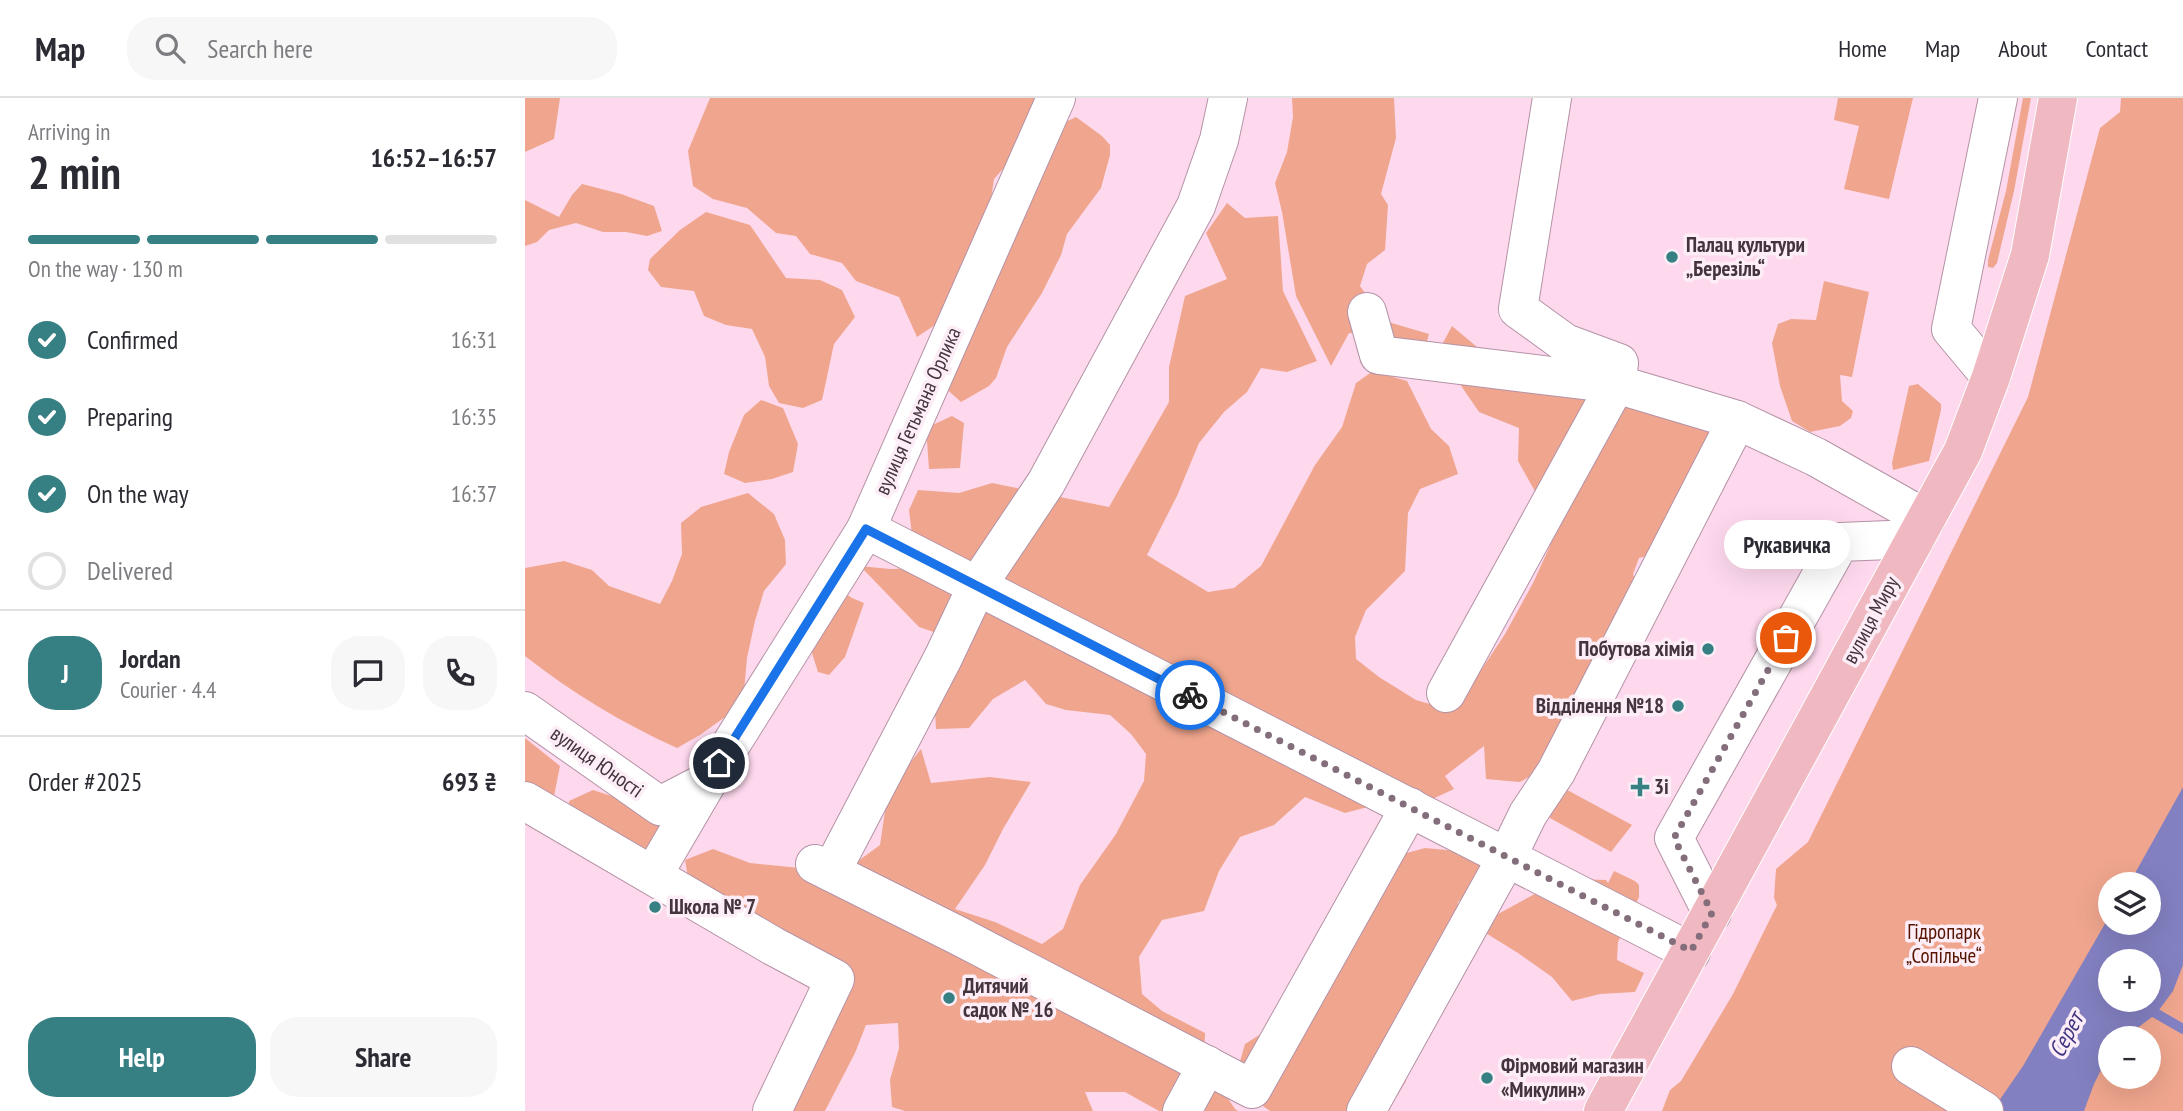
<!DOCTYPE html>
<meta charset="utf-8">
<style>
body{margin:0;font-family:"PT Sans Narrow",sans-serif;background:#f7f7f7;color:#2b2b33;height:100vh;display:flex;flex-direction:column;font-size:26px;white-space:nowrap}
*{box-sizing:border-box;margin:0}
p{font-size:23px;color:#7c7c81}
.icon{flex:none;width:38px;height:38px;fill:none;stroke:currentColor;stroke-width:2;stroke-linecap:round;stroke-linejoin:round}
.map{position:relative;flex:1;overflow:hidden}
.sheet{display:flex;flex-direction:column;background:#fff;width:525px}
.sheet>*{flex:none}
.controls{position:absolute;left:1573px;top:774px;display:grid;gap:14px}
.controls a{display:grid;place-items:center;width:63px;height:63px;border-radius:50%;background:#fff;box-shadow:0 7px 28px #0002;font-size:35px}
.pin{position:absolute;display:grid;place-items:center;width:60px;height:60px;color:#fff;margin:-30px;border:4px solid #fff;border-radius:50%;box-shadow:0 2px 7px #0007}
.courier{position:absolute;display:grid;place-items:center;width:70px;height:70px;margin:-35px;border:5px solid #1a73e8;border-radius:50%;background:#fff;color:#222;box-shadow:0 2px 9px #0007}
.bubble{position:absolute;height:49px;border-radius:24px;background:#fff;box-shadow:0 7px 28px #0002;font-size:23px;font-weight:600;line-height:49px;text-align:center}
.overview em{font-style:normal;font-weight:600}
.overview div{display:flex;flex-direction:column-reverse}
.overview{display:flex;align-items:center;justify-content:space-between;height:119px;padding:0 28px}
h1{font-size:46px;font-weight:600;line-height:52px}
.bar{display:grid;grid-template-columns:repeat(4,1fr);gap:10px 7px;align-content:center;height:84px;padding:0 28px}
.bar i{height:9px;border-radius:5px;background:#e1e1e2}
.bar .active{background:#367f83}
.bar p{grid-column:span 4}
.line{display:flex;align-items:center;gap:18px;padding:0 28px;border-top:2px solid #e1e1e2}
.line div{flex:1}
.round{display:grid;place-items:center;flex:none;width:74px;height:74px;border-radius:28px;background:#f7f7f7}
ol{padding:0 28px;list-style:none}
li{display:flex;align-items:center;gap:21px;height:77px}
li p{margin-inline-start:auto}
li .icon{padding:7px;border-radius:50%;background:#367f83;color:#fff;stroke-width:4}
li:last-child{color:#7c7c81}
li i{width:38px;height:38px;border:4px solid #e1e1e2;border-radius:50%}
.primary-button{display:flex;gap:14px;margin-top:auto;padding:14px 28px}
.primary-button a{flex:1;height:80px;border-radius:28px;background:#367f83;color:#fff;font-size:28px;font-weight:600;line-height:80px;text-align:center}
.primary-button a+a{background:#f7f7f7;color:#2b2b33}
header{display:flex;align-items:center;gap:42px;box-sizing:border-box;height:98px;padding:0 35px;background:#fff;border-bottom:2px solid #e1e1e2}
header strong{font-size:33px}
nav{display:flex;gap:38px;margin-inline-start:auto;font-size:24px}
.search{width:490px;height:63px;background:#f7f7f7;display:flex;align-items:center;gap:18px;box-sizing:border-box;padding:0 24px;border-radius:28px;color:#7c7c81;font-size:26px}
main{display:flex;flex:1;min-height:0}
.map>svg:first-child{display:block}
.green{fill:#f0a68e;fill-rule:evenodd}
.water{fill:#8380c1;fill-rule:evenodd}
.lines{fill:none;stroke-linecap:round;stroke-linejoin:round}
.stream{stroke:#8380c1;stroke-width:10}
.minor-casing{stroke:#b492a6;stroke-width:40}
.major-casing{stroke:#fff;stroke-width:40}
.minor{stroke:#fff;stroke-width:38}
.major{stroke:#f0b8c1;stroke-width:38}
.done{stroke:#846e7b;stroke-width:7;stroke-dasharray:0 12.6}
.route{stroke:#1a73e8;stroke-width:9}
.poi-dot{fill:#367f83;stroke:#fcedf6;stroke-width:2.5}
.labels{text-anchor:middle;stroke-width:7;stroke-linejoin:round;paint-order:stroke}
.poi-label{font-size:21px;font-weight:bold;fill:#43343d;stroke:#fcedf6;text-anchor:start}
.street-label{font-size:21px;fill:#43343d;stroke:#fcedf6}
.park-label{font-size:21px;fill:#561500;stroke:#fcedf6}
.water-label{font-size:23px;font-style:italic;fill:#3f3381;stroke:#fcedf6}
</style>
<header>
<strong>Map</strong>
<div class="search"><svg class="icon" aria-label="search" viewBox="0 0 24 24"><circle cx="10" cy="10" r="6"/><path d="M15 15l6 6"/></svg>Search here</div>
<nav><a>Home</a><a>Map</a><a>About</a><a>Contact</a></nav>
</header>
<main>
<section class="sheet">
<div class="overview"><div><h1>2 min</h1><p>Arriving in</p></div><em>16:52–16:57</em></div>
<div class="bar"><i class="active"></i><i class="active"></i><i class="active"></i><i></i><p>On the way · 130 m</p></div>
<ol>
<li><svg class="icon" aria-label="check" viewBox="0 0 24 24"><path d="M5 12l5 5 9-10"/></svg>Confirmed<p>16:31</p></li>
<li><svg class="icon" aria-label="check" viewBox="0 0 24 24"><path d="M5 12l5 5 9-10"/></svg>Preparing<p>16:35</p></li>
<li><svg class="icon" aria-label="check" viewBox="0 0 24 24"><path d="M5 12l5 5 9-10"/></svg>On the way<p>16:37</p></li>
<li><i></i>Delivered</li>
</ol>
<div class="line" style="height:126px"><b class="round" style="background:#367f83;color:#fff">J</b><div><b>Jordan</b><p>Courier · 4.4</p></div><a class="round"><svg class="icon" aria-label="chat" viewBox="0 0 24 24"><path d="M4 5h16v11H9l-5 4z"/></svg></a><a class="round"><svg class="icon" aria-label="phone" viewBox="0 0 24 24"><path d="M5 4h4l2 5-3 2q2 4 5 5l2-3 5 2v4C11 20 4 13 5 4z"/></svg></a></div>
<div class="line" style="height:91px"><div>Order #2025</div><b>693 ₴</b></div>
<div class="primary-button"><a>Help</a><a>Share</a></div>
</section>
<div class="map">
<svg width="1658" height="1013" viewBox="0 0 1658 1013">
<rect width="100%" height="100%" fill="#fed9ee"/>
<g class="green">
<polygon points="0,0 35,0 29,41 0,54"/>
<polygon points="185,0 514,0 499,47 469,81 464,115 446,146 419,221 392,239 374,199 331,183 317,165 285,156 271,138 251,135 222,110 188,101 168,88 163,53"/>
<polygon points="767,0 869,0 871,40 856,96 863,107 860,152 842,166 835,188 860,223 904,236 900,250 860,238 824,235 806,268 771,198 757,114 750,85 762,54 768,19"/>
<polygon points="1313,0 1388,0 1364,101 1319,91 1334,28 1309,22"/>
<polygon points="1498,0 1506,0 1489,93 1472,165 1468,170 1463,169 1463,162 1481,93"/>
<path d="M1596,0h62v1013h-521l8,-21 11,-9 52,-87 44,-89 -3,-7 2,-29 32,-27 220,-445 72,-269 20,-16zM1586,786h38v38h-38zM1586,863h38v38h-38zM1586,940h38v38h-38z"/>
<polygon points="551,19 577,38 585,47 585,57 576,90 542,136 536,157 517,195 482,249 471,280 464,288 436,304 418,288 528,30"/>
<polygon points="57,86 96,96 129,108 137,133 122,138 101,134 78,134 51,125 24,132 12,144 0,148 0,102 34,119 47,97"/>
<polygon points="702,105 720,120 753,118 758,193 792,263 762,274 736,270 722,294 699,314 674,345 652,398 622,457 683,494 709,490 736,468 790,367 817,329 831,285 848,273 882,283 906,331 924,348 933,376 895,391 883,415 880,473 841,512 830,539 831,561 854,579 891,602 929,613 980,536 1008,485 1025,448 1025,420 993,363 994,330 954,314 913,254 927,228 952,249 1011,282 1198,335 1152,451 1114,460 1108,476 1121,517 1011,675 995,684 961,681 959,648 920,678 929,691 899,705 839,710 820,715 780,699 749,727 715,739 694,773 679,813 637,822 614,859 617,896 637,913 680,935 679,965 710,1011 713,1013 634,1013 600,994 560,994 568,1013 380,1013 367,1009 365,982 374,950 373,925 341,927 330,955 300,1013 259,1013 317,902 165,791 160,762 188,751 225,765 305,773 329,766 355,747 363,693 396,651 406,685 465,679 506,684 478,731 460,767 430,811 470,824 517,846 538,831 555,787 591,736 619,683 621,656 606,636 585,617 541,612 521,606 500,582 468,601 444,630 411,631 410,615 426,540 394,529 335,468 365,471 397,470 387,437 384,412 393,392 434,395 467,385 584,409 644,304 644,269 660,198 702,181 681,135"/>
<polygon points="181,114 225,127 261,180 295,182 317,192 330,219 309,246 297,302 278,310 254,305 244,288 240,259 227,231 201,227 179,218 169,193 136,189 123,172 125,161 155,132"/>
<polygon points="1299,183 1344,194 1327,279 1315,277 1317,303 1328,313 1326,320 1315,328 1285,334 1267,323 1255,288 1247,245 1253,226 1266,221 1291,222"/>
<polygon points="1393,286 1416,306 1416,312 1404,363 1368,372 1367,365 1384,288"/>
<polygon points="236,302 258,310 273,346 268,374 247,381 220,385 199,376 204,354 219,317"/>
<polygon points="427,318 439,325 435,370 404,371 401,330"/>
<path d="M223,395l26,21 11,26 1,24 -22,27 -9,30 -8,37 -3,34 -19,25 -25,18 -23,13c-55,-25 -105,-55 -152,-92v-88l39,-7 28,9 17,16 51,18 12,-23 10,-27 -1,-31 20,-16z"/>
<polygon points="292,476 327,500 339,505 320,559 304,577 293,574 274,514 279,492"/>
<polygon points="0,640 35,668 29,698 0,709"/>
<polygon points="1033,687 1107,727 1086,754 1016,715"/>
<polygon points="68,692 136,714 140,761 44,729 44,703"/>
<polygon points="900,750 944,754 962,778 933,804 930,831 883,951 881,983 863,1013 745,1013 728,1001 714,967 720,946 761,920 860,761"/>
<polygon points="1089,773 1110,783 1114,787 1114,799 1093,844 1092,862 1119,875 1110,894 1075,896 1047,903 1027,879 993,855 959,834 973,816 1017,792 1051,781 1081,782 1083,785"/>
</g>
<path class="water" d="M1658,689v178l-10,26 -17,23 -32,24h-13l-1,14 -16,32 -10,27h-92l31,-45 87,-151 1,7h38v-38h-20zM1586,863h38v38h-38z"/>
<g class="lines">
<polyline class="stream" points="1606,901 1658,931"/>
<defs>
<g id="minor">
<polyline points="842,214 854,257 1091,286 1212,322 1291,359 1401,421"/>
<polyline points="1466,279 1426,231 1473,0"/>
<polyline points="341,431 1166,854"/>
<polyline points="921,595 1091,286 1094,265 1040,245 993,211 1027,0"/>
<polyline points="0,613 135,708 183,683"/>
<polyline points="0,703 248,848 310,881 247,1013"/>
<polyline points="290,766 434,838 727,991 885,709"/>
<polyline points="306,774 418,560 452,488 521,385 671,108 694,42 703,0"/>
<polyline points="128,777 183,683 341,431 531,0"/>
<polyline points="1187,815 1149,740 1315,444 1390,441"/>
<polyline points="1386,968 1459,1013"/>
<polyline points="657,1013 682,967"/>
<polyline points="841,1013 982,759 1003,716 1031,674 1212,322"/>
</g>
<polyline id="major" points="1078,1013 1438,353 1466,279 1505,157 1533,0"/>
</defs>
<use href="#minor" class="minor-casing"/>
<use href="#major" class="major-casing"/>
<use href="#minor" class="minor"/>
<use href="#major" class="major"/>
</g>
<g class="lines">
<polyline class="done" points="665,597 1166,853 1187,815 1149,740 1261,540"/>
<polyline class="route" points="194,665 341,431 665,597"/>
</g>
<g class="poi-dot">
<circle cx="1147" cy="159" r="7"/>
<circle cx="1183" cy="551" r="7"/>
<circle cx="1153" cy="608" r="7"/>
<path d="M1111.5 678.5h7v7h7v7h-7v7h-7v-7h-7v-7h7z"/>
<circle cx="130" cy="809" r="7"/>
<circle cx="424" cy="900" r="7"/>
<circle cx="962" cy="980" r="7"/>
</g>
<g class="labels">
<g class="poi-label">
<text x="1161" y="154">Палац культури<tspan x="1161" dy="24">„Березіль“</tspan></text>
<text x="1169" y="558" text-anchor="end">Побутова хімія</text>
<text x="1139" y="615" text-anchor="end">Відділення №18</text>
<text x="1129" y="696">3і</text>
<text x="144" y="816">Школа № 7</text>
<text x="438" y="895">Дитячий<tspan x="438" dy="24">садок № 16</tspan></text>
<text x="976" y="975">Фірмовий магазин<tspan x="976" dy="24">«Микулин»</tspan></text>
</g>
<g class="street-label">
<text transform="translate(393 313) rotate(-66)" y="7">вулиця Гетьмана Орлика</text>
<text transform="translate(1346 522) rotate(-62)" y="7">вулиця Миру</text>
<text transform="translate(72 664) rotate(35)" y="7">вулиця Юності</text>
</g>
<g class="park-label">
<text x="1419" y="841">Гідропарк<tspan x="1419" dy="24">„Сопільче“</tspan></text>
</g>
<g class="water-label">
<text transform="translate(1541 937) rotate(-62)" y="8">Серет</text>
</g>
</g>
</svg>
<div class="controls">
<a><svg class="icon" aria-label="layers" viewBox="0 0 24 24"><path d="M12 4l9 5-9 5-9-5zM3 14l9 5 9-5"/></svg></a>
<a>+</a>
<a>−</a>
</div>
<div class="pin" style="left:1261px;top:540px;background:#ea580c"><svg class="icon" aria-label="bag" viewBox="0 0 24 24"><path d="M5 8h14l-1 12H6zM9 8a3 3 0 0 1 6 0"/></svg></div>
<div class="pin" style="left:194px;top:665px;background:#1f2937"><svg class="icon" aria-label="home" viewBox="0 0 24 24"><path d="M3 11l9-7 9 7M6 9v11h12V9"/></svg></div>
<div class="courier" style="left:665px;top:597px"><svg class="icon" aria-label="bike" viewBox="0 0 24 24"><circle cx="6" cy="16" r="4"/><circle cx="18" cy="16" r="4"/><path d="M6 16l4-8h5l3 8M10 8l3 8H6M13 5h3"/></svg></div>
<div class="bubble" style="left:1199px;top:422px;width:126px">Рукавичка</div>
</div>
</main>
